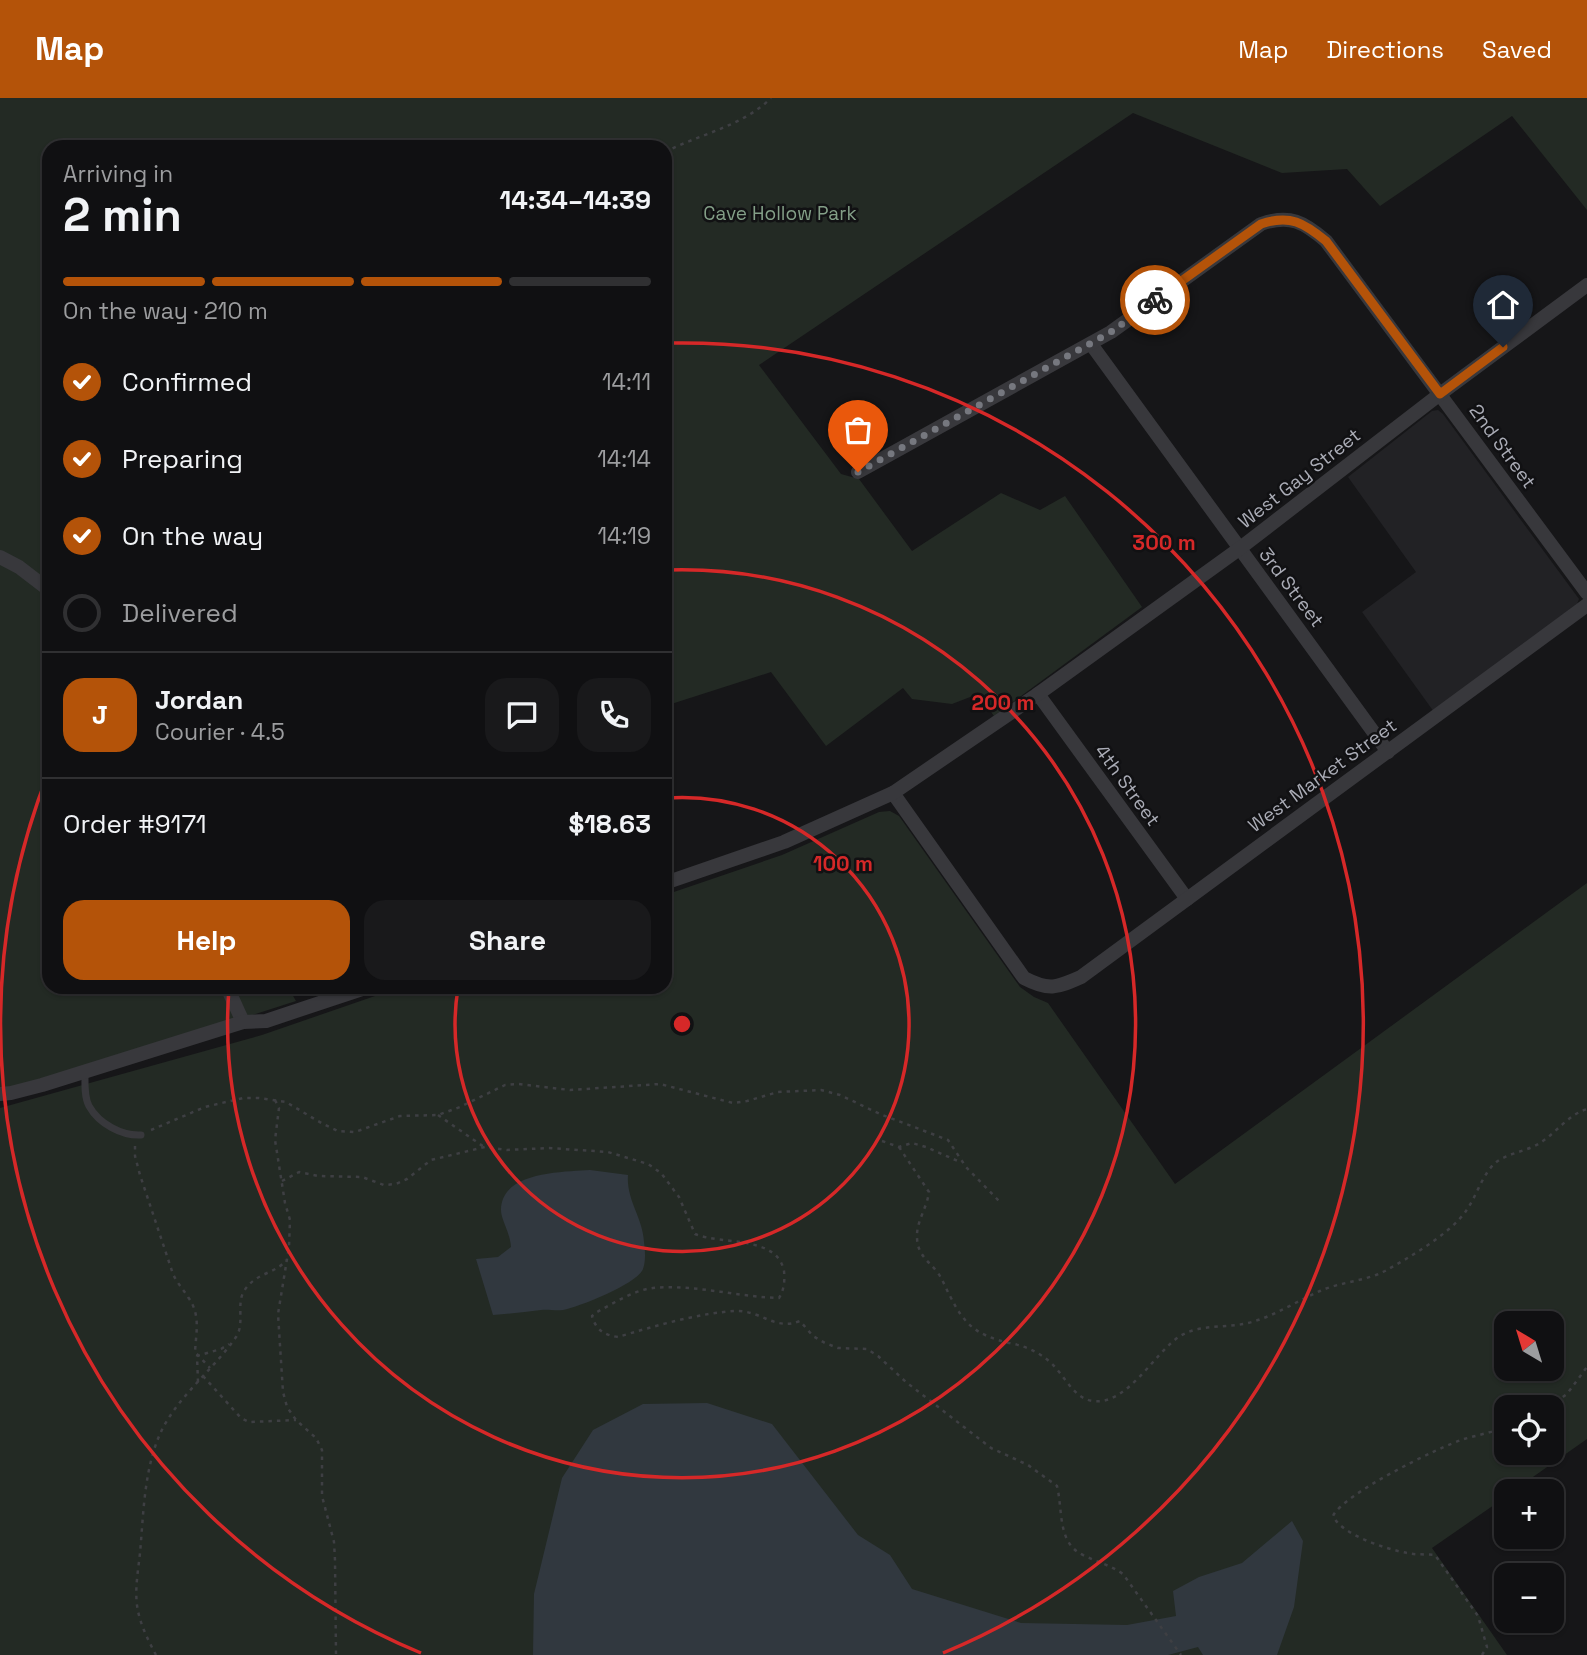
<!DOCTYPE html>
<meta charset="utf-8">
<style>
body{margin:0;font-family:"Space Grotesk",sans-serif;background:#19191b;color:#f1f3f6;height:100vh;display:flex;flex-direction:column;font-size:26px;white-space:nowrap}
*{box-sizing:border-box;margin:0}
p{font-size:23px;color:#9c9d9f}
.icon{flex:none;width:38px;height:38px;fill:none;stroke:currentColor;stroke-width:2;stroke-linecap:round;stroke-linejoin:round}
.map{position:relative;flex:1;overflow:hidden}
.side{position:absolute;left:42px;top:42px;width:630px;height:854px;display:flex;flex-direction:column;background:#101012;border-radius:21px;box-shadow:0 2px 5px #0004,0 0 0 2px #303032}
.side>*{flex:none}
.needle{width:46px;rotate:322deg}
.controls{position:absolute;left:1494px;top:1213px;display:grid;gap:14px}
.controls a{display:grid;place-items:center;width:70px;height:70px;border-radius:14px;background:#101012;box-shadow:0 2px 5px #0004,0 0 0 2px #303032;font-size:35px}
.pin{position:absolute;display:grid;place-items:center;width:60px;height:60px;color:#fff;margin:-72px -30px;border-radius:50% 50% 50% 0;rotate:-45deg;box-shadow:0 0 7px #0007}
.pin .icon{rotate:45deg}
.courier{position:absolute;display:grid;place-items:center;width:70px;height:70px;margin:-35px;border:5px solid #b45309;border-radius:50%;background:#fff;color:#222;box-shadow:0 2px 9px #0007}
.summary em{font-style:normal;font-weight:800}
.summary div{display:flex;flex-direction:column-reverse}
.summary{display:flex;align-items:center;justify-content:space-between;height:119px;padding:0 21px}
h1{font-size:46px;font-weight:800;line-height:52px}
.bar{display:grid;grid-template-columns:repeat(4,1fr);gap:10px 7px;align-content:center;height:84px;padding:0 21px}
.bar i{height:9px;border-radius:5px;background:#303032}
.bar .current{background:#b45309}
.bar p{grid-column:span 4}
.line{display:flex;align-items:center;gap:18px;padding:0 21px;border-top:2px solid #303032}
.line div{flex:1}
.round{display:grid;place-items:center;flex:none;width:74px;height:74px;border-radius:21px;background:#19191b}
ol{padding:0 21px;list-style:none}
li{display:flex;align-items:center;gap:21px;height:77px}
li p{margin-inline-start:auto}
li .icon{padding:7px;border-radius:50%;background:#b45309;color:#fff;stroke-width:4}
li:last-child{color:#9c9d9f}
li i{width:38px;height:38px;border:4px solid #303032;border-radius:50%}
.button{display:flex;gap:14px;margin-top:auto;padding:14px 21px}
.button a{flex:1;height:80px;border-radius:21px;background:#b45309;color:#fff;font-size:28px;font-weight:800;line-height:80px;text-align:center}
.button a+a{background:#19191b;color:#f1f3f6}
header{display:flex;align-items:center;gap:42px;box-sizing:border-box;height:98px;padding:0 35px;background:#b45309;color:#fff}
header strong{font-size:33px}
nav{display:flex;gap:38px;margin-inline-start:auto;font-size:24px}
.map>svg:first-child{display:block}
.built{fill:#222225}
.green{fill:#232a24;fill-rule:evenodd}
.water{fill:#31383f}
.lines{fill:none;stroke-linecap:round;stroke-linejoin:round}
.path{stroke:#3e3f43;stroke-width:2.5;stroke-dasharray:3.5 5;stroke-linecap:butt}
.lane{stroke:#38383c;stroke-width:7}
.street{stroke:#38383c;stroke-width:14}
.done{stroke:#76787f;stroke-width:7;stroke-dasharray:0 12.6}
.route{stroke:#b45309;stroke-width:9}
.ring{fill:none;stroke:#d62828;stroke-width:3.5}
.labels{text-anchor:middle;stroke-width:5;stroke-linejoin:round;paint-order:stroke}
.park-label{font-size:19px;fill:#839f87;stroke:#111113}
.street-label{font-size:19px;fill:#aaacb6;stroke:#111113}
.centre{fill:#d62828;stroke:#111113;stroke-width:3.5}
.ring-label{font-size:21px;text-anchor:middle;font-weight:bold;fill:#d62828;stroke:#111113;stroke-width:5;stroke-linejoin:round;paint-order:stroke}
</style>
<header>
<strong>Map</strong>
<nav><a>Map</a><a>Directions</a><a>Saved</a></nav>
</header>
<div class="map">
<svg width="1587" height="1557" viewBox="0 0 1587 1557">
<rect width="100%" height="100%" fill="#161618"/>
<polygon class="built" points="1438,312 1443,316 1579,501 1577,506 1434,614 1362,514 1416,474 1348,379 1432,313"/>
<g class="green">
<polygon points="0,0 1587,0 1587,112 1512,18 1380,108 1347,71 1282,75 1133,15 759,267 841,376 859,381 912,453 1001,395 1040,412 1065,398 1142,509 994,618 978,596 952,606 912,601 903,590 826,648 771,574 665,608 665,49 49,49 49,889 288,889 296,903 11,995 0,994"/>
<path d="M890,713l9,5 121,171 14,10 14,6 127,181 412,-301v556l-74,52h-6v5l-75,52 75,107h-1507v-547l262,-73 139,-48h264v-92l117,-40 97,-43zM1507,1225h45v45h-45zM1507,1309h45v45h-45z"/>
</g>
<g class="water">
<path d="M590,1072l38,5c-2,25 15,43 16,67 1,8 2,19 -1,27 -6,15 -64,38 -80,41 -8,1 -15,-1 -22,0 -16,2 -32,4 -48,5l-17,-56 22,-2 13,-10c-1,-15 -10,-27 -10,-37 0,-39 63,-38 89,-40z"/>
<polygon points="707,1305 772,1326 858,1437 890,1457 912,1491 1021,1525 1127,1527 1176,1518 1173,1493 1199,1479 1242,1465 1292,1423 1303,1443 1294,1509 1277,1557 1203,1557 1198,1549 1168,1557 533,1557 534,1496 562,1380 593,1332 643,1306"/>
</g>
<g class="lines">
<g class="path">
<path d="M665,54c35,-18 78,-26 106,-54"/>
<polyline points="275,1002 279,1010 275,1042 285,1105 290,1122 289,1149 278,1216 283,1294 287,1309 296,1322 316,1340 322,1352 322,1398 334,1444 335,1462 336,1557"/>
<polyline points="438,1017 484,1049"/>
<polyline points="151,1032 205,1009 243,1000 259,1000 286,1004 323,1026 338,1033 355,1034 400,1018 438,1017 460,1009 505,987 519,986 570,992 660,986 733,1005 747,1003 778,994 821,992 840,997 880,1016 948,1042 966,1069 1001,1105"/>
<polyline points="882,1043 899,1049 912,1045 926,1049 960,1064"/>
<path d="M135,1048v10l5,19 33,99c4,9 10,15 15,23 13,18 8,35 7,55l15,16"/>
<path d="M899,1049l30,45c-2,16 -13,30 -12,46 1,18 11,22 21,35 5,7 8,16 12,23 15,30 27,39 59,47 17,3 30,9 42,20 14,13 23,36 42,38 34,5 62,-49 87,-65 22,-13 49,-7 72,-14 24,-7 45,-21 68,-31 20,-9 46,-10 65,-20 25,-14 65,-37 81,-60 10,-14 15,-33 27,-46 12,-12 33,-13 47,-22 17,-11 28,-28 47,-34"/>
<path d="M282,1083l17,-9 19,4 44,1 22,8 12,-1 11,-5 24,-19 54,-13 22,3 42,-2 59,4 40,12 13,9 18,24 16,37c26,11 82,1 89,37 1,10 0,19 -5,27 -41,-1 -85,-14 -126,-10 -19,2 -39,15 -56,24l-5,4c4,14 12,19 26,21 33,-10 84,-25 119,-26 25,0 38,20 63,10l13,15 12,7 13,5 29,1 11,7 28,26 85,66 37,17 29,21c6,24 0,57 26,69 14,7 27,10 40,19l58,81"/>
<polyline points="203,1278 241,1320 249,1324 296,1322"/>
<polyline points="198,1284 197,1258 221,1251 229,1246"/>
<polyline points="1549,1309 1567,1296 1587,1269"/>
<path d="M156,1557c-7,-13 -15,-29 -18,-44 -4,-19 0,-39 2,-58 4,-44 4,-96 28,-134 19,-30 48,-53 68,-82 9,-13 0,-33 8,-46 12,-19 32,-17 42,-31"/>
<path d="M1482,1557l5,-8 -9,-31 -43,-61c-9,-1 -19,0 -28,-2 -21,-4 -65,-18 -74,-37 10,-22 106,-69 131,-77 14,-4 29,-7 43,-12"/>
</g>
<path class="lane" d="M85,974c0,11 -1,25 4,34 10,18 33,30 52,29"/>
<g class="street">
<polyline points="1091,246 1388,654"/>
<path d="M858,374l253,-140 150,-108c29,-10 43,-2 65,17l261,352"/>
<polyline points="0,459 19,469 49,492"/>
<polyline points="1038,596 1187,801"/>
<path d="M893,695l131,185c25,13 32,10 57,-1l506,-372"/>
<polyline points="665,785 784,744 893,695 1038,596 1239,451 1440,296 1587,187"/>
<polyline points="227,889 243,924"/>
<polyline points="0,996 11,995 42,987 243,924 266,923 368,889"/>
</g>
</g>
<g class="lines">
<polyline class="done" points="858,374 1111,234 1155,202"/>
<path class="route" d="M1155,202l106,-76c29,-10 43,-1 65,17l114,153 63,-47"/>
</g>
<g class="ring">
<path d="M666 700A227 227 0 1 1 458 890"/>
<path d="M666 472A454 454 0 1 1 229 890"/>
<path d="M421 1555A681 681 0 0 1 48 676M670 245A681 681 0 0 1 943 1555"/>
</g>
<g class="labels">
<g class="park-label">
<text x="780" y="122">Cave Hollow Park</text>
</g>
<g class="street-label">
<text transform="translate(1503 348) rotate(54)" y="7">2nd Street</text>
<text transform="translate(1299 380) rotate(-38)" y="7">West Gay Street</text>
<text transform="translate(1292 489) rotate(53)" y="7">3rd Street</text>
<text transform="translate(1322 677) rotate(-36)" y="7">West Market Street</text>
<text transform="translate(1128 687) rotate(54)" y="7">4th Street</text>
</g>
</g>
<circle cx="682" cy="926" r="10" class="centre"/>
<g class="ring-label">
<text x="1164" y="452">300 m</text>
<text x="1003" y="612">200 m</text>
<text x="843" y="773">100 m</text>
</g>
</svg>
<div class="controls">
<a><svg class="needle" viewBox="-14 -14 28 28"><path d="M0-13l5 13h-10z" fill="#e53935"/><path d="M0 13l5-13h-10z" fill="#9c9d9f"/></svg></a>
<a><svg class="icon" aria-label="locate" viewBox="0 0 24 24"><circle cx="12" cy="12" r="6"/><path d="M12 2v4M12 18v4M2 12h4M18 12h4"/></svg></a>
<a>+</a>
<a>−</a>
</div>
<div class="pin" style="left:858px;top:374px;background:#ea580c"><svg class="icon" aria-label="bag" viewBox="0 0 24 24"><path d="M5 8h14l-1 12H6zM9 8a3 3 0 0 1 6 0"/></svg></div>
<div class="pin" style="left:1503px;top:249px;background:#1f2937"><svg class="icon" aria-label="home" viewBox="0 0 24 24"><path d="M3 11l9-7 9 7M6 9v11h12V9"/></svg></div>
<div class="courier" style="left:1155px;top:202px"><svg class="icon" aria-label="bike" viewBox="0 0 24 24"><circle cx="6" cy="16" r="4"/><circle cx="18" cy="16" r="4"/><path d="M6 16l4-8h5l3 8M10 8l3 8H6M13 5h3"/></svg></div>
<section class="side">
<div class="summary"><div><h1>2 min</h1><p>Arriving in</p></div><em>14:34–14:39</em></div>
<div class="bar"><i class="current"></i><i class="current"></i><i class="current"></i><i></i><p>On the way · 210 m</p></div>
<ol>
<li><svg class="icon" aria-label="check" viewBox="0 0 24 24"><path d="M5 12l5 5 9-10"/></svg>Confirmed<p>14:11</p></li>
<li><svg class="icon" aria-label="check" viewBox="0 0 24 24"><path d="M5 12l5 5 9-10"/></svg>Preparing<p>14:14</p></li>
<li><svg class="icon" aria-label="check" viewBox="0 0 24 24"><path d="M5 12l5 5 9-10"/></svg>On the way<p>14:19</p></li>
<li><i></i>Delivered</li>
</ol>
<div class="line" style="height:126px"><b class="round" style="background:#b45309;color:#fff">J</b><div><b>Jordan</b><p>Courier · 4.5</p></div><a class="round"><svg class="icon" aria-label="chat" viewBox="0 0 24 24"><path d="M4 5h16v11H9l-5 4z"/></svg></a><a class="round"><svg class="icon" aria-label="phone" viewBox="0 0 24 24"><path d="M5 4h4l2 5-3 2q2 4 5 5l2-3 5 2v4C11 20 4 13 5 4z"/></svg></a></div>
<div class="line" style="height:91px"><div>Order #9171</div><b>$18.63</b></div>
<div class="button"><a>Help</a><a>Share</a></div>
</section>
</div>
